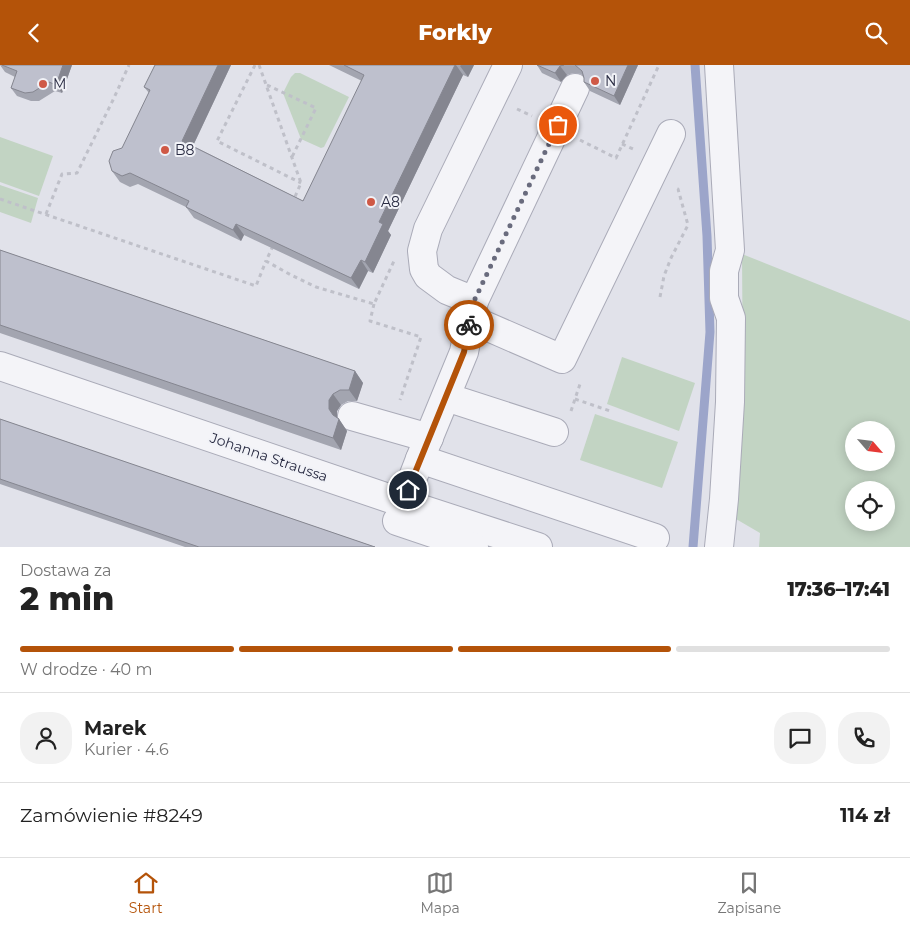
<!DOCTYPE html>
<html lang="pl">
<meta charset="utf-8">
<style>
body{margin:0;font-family:Montserrat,sans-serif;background:#f2f2f2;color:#222;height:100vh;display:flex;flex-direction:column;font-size:19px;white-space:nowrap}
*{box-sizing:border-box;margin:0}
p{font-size:16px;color:#767676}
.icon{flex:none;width:28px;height:28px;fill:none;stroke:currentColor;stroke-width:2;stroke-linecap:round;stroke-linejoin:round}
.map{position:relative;height:482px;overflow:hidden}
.drawer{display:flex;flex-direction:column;background:#fff;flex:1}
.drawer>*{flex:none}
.needle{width:32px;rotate:118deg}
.controls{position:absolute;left:845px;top:356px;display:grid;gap:10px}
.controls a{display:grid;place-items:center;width:50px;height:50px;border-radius:50%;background:#fff;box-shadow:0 2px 12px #0003;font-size:25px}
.pin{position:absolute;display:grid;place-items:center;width:42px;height:42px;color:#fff;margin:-21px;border:2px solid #fff;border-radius:50%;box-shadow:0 1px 5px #0007}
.courier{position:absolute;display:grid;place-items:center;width:50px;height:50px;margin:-25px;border:4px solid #b45309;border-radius:50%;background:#fff;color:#222;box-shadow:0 1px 6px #0007}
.headline em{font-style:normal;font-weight:800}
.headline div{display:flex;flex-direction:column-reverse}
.headline{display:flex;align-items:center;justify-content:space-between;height:85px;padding:0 20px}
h1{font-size:32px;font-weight:800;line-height:38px}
.bar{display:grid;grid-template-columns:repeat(4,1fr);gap:8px 5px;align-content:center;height:60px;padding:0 20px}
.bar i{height:6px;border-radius:4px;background:#e0e0e0}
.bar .on{background:#b45309}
.bar p{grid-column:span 4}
.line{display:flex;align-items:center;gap:12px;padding:0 20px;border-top:1px solid #e0e0e0}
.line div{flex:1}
.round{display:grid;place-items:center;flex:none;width:52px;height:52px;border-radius:20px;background:#f2f2f2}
header{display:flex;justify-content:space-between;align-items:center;height:65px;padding:0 20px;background:#b45309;color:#fff;font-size:22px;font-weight:800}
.menu{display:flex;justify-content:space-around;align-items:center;height:70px;border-top:1px solid #e0e0e0;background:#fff;font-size:14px;color:#767676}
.menu a{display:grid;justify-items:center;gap:2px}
.menu .on{color:#b45309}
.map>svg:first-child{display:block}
.green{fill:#c2d4c3;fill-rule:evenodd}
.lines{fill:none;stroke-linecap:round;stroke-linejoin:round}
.stream{stroke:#9ca5ca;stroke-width:9}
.minor-casing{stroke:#aaabb8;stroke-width:30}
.path{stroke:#bfc0c9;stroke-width:3;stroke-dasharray:4 4;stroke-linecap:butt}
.minor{stroke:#f4f4f8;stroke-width:28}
.wall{fill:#a3a5b0}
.shaded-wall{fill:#858690}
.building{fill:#bec0cd;stroke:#858690}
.done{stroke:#696b7d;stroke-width:5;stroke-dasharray:0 9}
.route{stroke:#b45309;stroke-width:6}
.poi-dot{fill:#cf5946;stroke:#f1f2f7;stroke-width:2}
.labels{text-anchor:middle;stroke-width:4;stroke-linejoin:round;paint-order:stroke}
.poi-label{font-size:14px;fill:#292b42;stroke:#f1f2f7;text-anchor:start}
.street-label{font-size:14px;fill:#292b42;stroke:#f1f2f7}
</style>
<header><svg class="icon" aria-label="back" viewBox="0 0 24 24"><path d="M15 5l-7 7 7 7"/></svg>Forkly<svg class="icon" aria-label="search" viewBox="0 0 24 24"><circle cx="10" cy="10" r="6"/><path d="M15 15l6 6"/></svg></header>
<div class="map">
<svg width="910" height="482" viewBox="0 0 910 482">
<rect width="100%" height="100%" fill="#e1e2ea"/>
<g class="green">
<polygon points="295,8 300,8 349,32 324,82 321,83 301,74 283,28 291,12"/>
<polygon points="0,72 53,91 39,131 0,117"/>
<polygon points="0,120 38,133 31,158 0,147"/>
<path d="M742,189l168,67v226h-151l1,-14 -24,-14 7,-122zM854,365h32v33h-32zM854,425h32v33h-32z"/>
<polygon points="622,292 695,318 679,366 607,339"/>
<polygon points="595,349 678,377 662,423 580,395"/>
</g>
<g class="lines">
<polyline class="stream" points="693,482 710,267 707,171 695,0"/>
<defs>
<g id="minor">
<polyline points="719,0 730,185 724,206 724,233 731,253 730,337 724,434 719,482"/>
<polyline points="474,236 447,225 428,211 424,204 422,186 428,164 508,0"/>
<polyline points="470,254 562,294 671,69"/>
<polyline points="0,301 403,438 538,482"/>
<polyline points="446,332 554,367"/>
<polyline points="352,351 429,373"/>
<polyline points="420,394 655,473"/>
<polyline points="403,438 420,394 464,287 474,236 575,23"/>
<polyline points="397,456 474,482"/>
</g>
</defs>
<use href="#minor" class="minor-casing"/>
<g class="path">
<polyline points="255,0 217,76 301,118"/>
<polyline points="259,0 301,118 294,134"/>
<polyline points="267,20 316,43 292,92"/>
<polyline points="517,44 532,51"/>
<polyline points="580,75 616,93 659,0"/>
<polyline points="622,79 633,84"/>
<polyline points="0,134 256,221 266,196"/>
<polyline points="46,149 62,109 77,108 113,35 129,0"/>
<polyline points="273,181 266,196 291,210 316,222 374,239 394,196"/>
<polyline points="660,232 664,211 671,193 688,160 678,124 676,123"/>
<polyline points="374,239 370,256 421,272 400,335"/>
<polyline points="575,334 610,346"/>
<polyline points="571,346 581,316"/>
</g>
<use href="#minor" class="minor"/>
</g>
<g class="wall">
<polygon points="0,0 72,0 62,28 55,26 39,36 31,36 17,31 11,23 15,12 5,7"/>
<polygon points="155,0 231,0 193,81 303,136 362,16 329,0 474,0 468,12 463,10 388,166 391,170 373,208 368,206 359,224 244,170 241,176 194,153 186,142 138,119 130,122 120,117 112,106 122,83 149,28 144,22"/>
<polygon points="537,0 638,0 620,40 590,26 584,17 584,13 581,9 573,8 567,10 561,17 542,8"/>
<polygon points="0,185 355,306 363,318 357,336 348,336 341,340 337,346 337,353 339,354 347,366 341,385 0,268"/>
<polygon points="0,354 375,482 185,482 0,419"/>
</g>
<g class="shaded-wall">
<polygon points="63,0 72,0 62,28 56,20"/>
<polygon points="218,0 231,0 190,87 182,76"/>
<polygon points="455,0 456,0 463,10 388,166 391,170 373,208 365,197 379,157"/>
<polygon points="461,0 474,0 468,12 460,1"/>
<polygon points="628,0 638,0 620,40 614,31"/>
<polygon points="560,1 567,10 561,17 555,8"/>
<polygon points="236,159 244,170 241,176 233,165"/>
<polygon points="361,195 368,206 359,224 351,213"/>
<polygon points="355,306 363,318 357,336 349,325"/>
<polygon points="333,329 341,340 337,346 337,355 339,354 347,366 341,385 333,373 333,350 329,344 329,335"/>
</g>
<g class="building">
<polygon points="2,0 63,0 56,20 49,17 33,27 25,28 11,23 17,6"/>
<polygon points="155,0 218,0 182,76 303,136 364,10 344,0 455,0 379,157 383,159 365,197 361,195 351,213 236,159 233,165 186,142 189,136 130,108 122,111 112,106 109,96 113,86 122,83 150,25 144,22"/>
<polygon points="537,0 564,0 560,1 555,8"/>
<polygon points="575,0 628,0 614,31 584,17 584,13 582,6"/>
<polygon points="0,185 355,306 349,325 340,325 333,329 329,335 329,344 333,350 339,354 333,373 0,260"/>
<polygon points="0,354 375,482 199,482 0,414"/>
</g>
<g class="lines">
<polyline class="done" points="469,260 474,236 558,60"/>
<polyline class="route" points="408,425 464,287 469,260"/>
</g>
<g class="poi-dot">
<circle cx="595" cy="16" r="5"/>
<circle cx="43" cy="19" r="5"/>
<circle cx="165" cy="85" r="5"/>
<circle cx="371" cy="137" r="5"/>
</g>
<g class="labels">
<g class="poi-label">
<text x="605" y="21">N</text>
<text x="53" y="24">M</text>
<text x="175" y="90">B8</text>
<text x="381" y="142">A8</text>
</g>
<g class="street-label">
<text transform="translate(269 392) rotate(19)" y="5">Johanna Straussa</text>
</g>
</g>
</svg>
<div class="controls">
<a><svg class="needle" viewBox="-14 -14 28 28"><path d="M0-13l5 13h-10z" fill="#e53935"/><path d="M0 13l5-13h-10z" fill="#767676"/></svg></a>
<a><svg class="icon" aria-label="locate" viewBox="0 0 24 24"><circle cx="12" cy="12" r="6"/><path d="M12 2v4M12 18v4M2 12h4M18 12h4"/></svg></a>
</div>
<div class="pin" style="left:558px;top:60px;background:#ea580c"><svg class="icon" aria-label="bag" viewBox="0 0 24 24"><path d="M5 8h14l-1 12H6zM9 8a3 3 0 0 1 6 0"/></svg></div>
<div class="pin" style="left:408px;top:425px;background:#1f2937"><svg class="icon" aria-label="home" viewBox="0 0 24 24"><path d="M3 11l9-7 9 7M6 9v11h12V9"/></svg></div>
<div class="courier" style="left:469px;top:260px"><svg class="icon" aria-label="bike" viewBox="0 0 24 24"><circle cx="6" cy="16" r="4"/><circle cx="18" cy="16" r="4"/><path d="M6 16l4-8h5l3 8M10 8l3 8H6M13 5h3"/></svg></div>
</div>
<section class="drawer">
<div class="headline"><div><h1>2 min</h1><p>Dostawa za</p></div><em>17:36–17:41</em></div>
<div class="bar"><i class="on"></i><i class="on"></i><i class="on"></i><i></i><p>W drodze · 40 m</p></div>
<div class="line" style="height:90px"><a class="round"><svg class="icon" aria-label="person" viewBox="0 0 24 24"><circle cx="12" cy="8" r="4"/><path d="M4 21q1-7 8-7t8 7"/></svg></a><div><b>Marek</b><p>Kurier · 4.6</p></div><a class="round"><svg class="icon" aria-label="chat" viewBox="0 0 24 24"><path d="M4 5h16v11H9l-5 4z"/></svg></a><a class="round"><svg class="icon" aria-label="phone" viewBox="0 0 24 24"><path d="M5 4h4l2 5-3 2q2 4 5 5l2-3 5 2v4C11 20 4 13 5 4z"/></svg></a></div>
<div class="line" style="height:65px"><div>Zamówienie #8249</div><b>114 zł</b></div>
</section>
<nav class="menu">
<a class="on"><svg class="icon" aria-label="home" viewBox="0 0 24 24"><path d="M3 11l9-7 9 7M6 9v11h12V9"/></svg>Start</a>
<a><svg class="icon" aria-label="map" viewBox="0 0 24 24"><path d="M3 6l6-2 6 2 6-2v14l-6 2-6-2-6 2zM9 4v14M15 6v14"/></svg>Mapa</a>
<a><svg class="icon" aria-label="saved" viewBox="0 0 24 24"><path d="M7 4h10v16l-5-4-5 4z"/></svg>Zapisane</a>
</nav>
